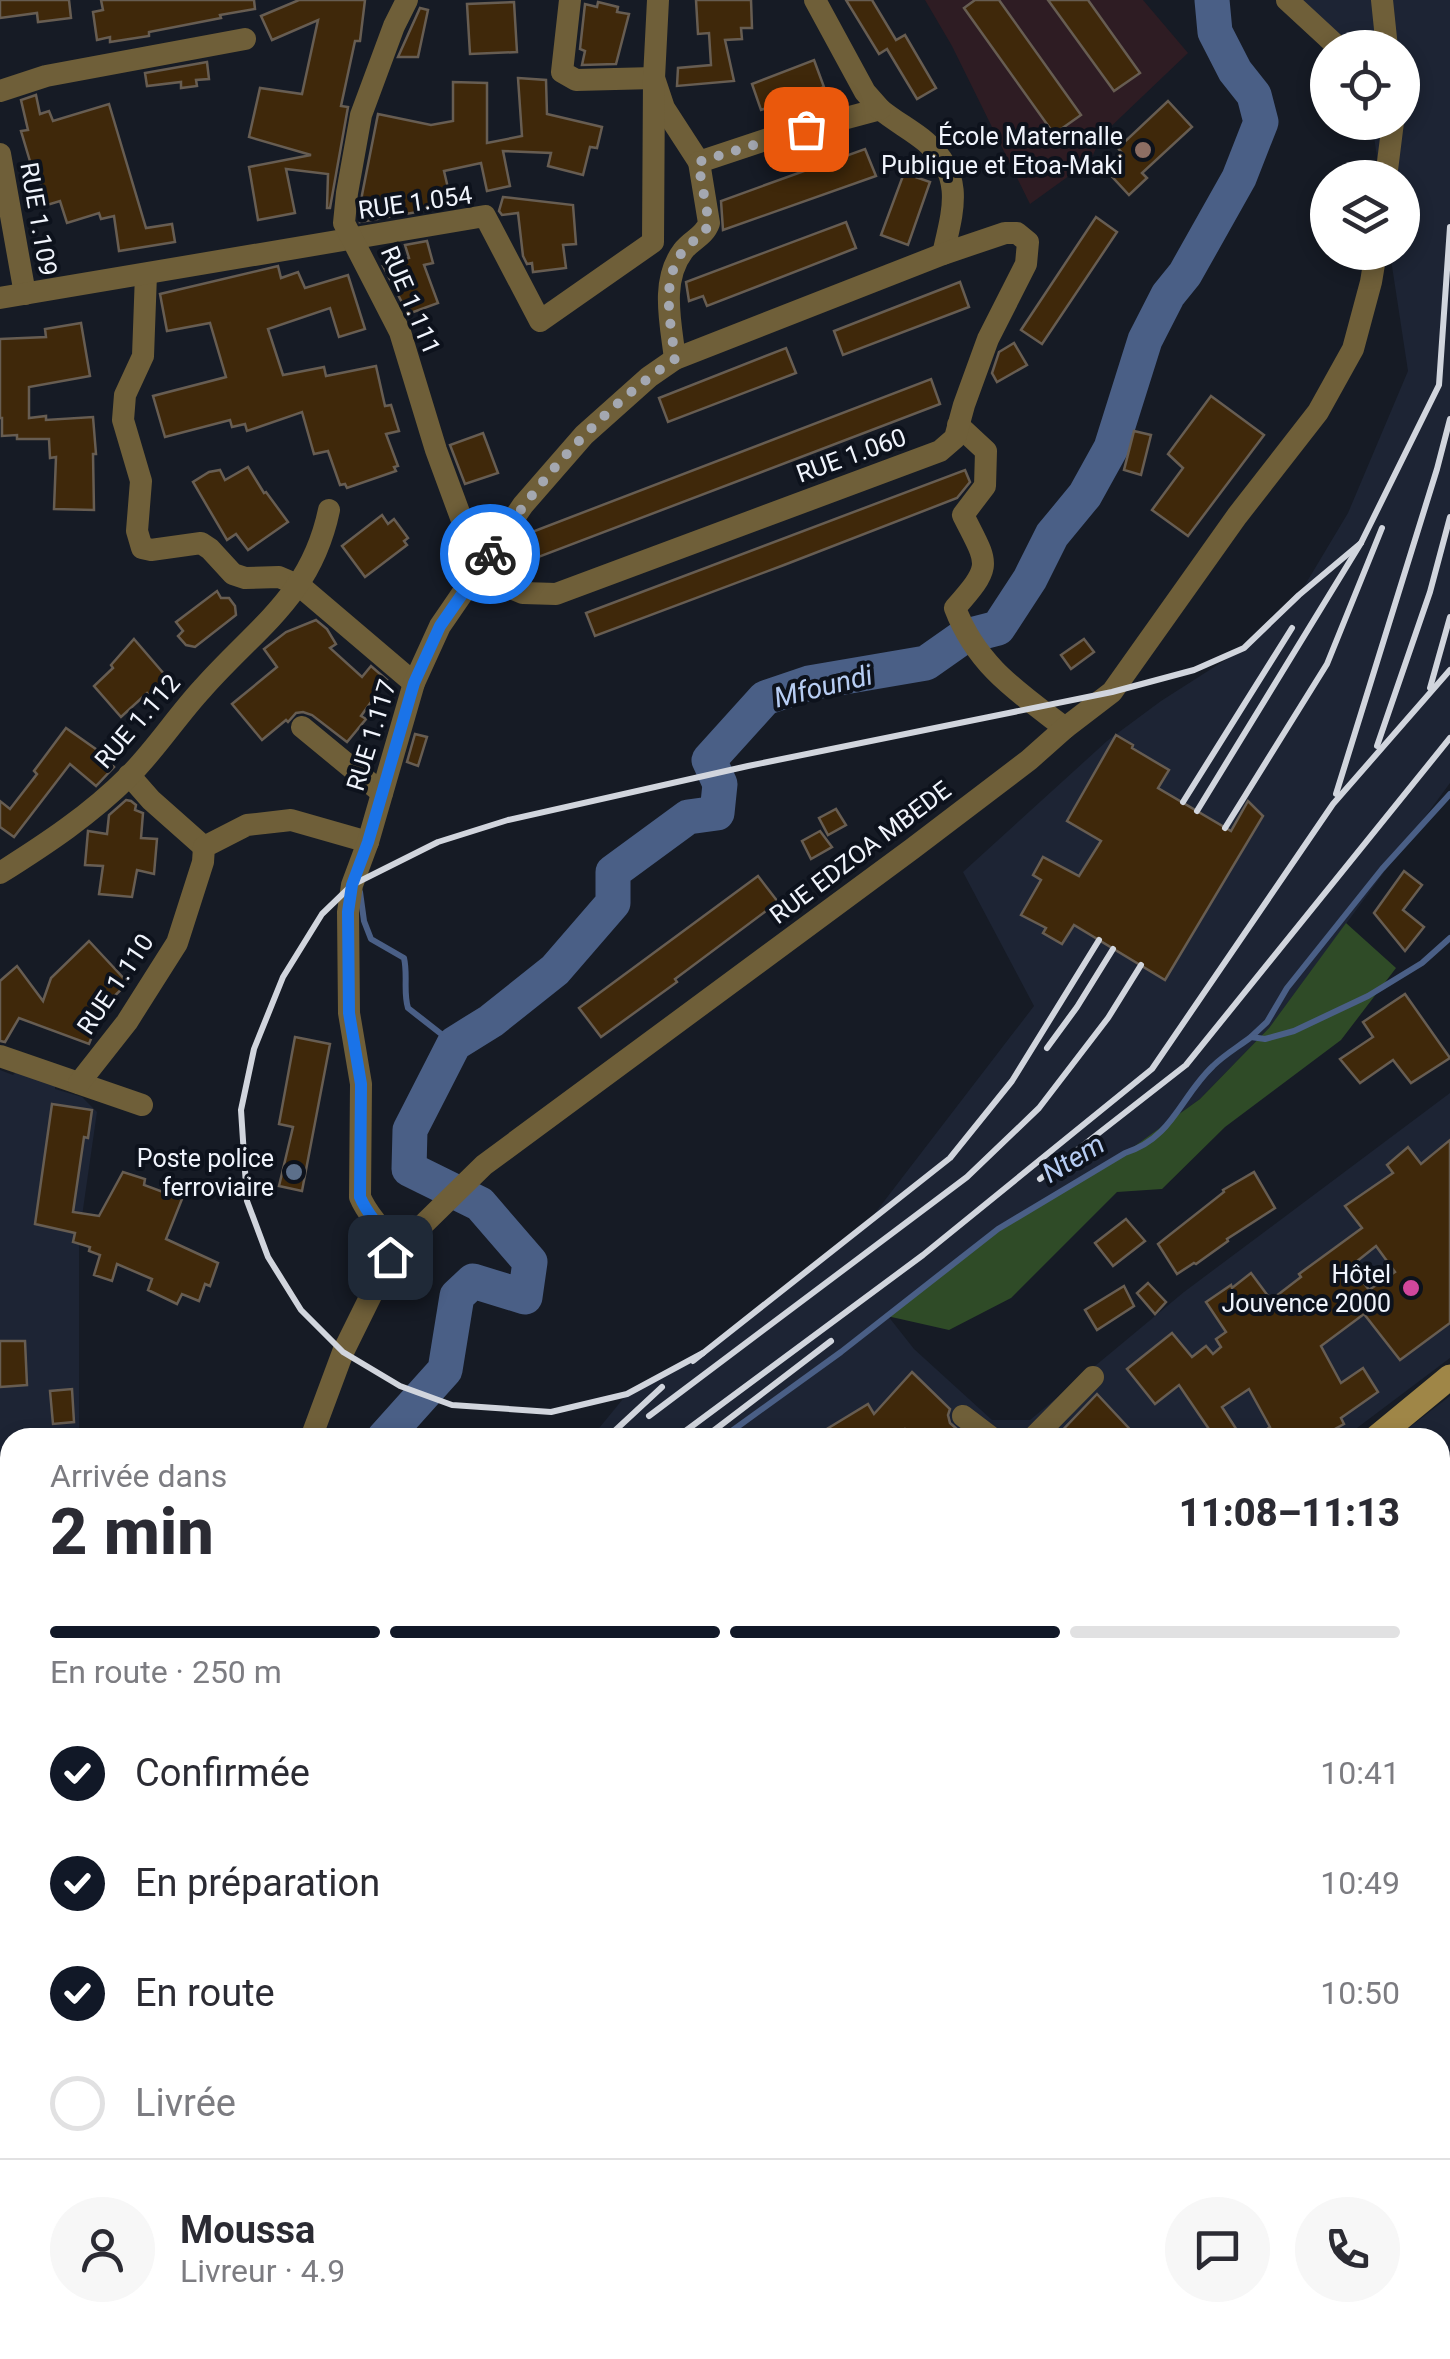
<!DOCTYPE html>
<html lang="fr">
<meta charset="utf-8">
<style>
body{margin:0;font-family:Roboto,sans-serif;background:#f7f7f7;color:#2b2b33;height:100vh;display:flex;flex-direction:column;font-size:38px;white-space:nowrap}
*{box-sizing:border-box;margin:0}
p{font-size:32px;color:#7c7c81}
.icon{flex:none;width:55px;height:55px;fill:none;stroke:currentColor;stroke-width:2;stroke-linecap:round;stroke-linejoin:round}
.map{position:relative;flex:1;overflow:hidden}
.drawer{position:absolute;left:0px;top:1428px;width:1450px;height:932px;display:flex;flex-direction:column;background:#fff;border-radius:30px 30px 0 0;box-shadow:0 5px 15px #0003}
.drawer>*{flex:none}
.buttons{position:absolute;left:1310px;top:30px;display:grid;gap:20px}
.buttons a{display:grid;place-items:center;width:110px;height:110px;border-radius:50%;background:#fff;box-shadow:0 5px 15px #0003;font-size:50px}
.pin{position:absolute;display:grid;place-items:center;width:85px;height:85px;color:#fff;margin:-42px;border-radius:20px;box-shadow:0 5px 15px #0006}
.courier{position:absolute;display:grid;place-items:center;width:100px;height:100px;margin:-50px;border:8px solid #1a73e8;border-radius:50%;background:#fff;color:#222;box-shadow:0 2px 12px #0007}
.headline em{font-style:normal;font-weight:800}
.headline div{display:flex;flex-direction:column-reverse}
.headline{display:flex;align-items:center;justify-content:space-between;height:170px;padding:0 50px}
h1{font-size:65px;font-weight:800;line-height:75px}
.bar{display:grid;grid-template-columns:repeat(4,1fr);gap:15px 10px;align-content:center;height:120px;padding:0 50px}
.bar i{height:12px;border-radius:8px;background:#e1e1e2}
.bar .on{background:#111827}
.bar p{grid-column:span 4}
.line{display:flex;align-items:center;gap:25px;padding:0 50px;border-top:2px solid #e1e1e2}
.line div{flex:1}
.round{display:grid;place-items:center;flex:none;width:105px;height:105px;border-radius:52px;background:#f7f7f7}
ol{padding:0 50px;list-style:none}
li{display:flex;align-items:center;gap:30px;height:110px}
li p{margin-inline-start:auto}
li .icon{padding:10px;border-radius:50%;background:#111827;color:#fff;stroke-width:4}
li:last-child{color:#7c7c81}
li i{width:55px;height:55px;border:5px solid #e1e1e2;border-radius:50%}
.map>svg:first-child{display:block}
.built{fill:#1d2434}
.education{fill:#2e1c23}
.green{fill:#213b1a}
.forest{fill:#2f4b27}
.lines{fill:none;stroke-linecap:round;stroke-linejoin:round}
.stream{stroke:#4a5f86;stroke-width:6}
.river{stroke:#4a5f86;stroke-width:35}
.building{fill:#3f280a;stroke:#675d52;stroke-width:2.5;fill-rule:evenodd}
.minor{stroke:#6f5f39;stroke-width:22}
.tertiary{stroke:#6f5f39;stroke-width:25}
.secondary{stroke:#9f8647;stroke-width:25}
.rail{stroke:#d1d5dd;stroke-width:6}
.done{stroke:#a4a8b1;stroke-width:10;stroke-dasharray:0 18}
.route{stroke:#1a73e8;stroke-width:12}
.education-dot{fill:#8d6e63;stroke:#0d121c;stroke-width:4}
.service-dot{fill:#5c6f8a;stroke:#0d121c;stroke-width:4}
.hotel-dot{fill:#d1479c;stroke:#0d121c;stroke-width:4}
.labels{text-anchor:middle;stroke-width:8;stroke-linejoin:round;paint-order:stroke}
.poi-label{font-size:25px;fill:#f0f4fc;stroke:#0d121c;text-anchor:end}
.street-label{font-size:25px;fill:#f0f4fc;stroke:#0d121c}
.water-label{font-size:28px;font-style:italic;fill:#b7cdf3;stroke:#0d121c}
</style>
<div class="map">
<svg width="1450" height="2359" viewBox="0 0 1450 2359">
<rect width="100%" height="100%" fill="#161b25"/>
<g class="built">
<polygon points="1282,0 1450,0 1450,783 1269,1028 1200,1099 1125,1153 998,1229 888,1316 914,1349 992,1420 1030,1420 1184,1292 1450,1093 1450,1358 1345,1437 591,1438 627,1394 703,1353 862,1230 1034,1006 963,872 1107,741 1161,701 1244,648 1299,595 1348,513 1408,371 1390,253 1402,252 1402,178 1380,177 1372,123 1402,122 1402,48 1328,48 1327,54"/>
<polygon points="0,1070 13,1075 16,1072 55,1085 55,1089 82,1097 97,1112 79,1237 79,1437 10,1438 10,2299 0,2310"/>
<polygon points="1450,1396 1450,2076 1440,2087 1440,1438 1397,1437"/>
<polygon points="1450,2133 1450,2271 1440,2265 1440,2144"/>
<polygon points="1440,2307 1450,2314 1450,2344 1435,2356 1437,2359 834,2359 837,2350 1440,2350"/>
<polygon points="127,2350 199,2350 194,2359 123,2359"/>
</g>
<polygon class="education" points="925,0 1143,0 1188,53 1101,136 1091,160 1030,204 952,46"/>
<g class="green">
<polygon points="199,2350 562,2350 552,2359 194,2359"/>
<polygon points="656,2350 756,2350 752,2359 664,2359"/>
</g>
<polygon class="forest" points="1346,923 1396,968 1341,1040 1225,1127 1162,1189 1117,1192 1011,1298 949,1330 887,1316 998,1229 1125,1153 1200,1099 1269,1028"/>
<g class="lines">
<g class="stream">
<path d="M360,892l4,29 7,18 33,19c4,17 -1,34 4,50l46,36"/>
<polyline points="1252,1036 1267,1022 1287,988 1382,869 1450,794"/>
<path d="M722,1438l119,-86 157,-123 127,-76c48,-15 55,-56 88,-87 11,-11 25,-19 38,-29l14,2 29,-8 74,-35 54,-33 28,-25"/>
</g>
<g class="river">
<polyline points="384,1438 445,1370 457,1296 473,1281 525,1297 530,1262 480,1204 409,1169 410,1130 454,1044 491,1021 555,970 613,903 613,872 688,817 717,813 720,784 709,760 765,698 809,683 926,663 963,637 998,628 1030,579 1052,535 1085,495 1111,448 1145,340 1168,295 1185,274 1239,178 1261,122 1254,95 1235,71 1215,32 1212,0"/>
<polyline points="194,2359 199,2350"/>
</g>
</g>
<g class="building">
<polygon points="0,0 69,0 71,18 38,22 37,13 0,18"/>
<polygon points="101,0 254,0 255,9 220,15 221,18 149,32 149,36 110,42 110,37 97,40 93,12 103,10"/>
<polygon points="299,0 365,0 360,41 355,41 341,106 348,107 330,208 327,208 328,174 286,169 295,213 258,220 249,167 311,155 249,137 260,88 302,94 318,20 272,40 261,16"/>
<polygon points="696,0 751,0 752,28 741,28 742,39 725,40 734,81 677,86 678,68 711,65 709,33 698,34"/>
<polygon points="846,0 872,0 896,40 905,35 936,88 917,99 887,49 879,54"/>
<polygon points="975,0 999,0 1081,115 1054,134 964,8"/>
<polygon points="1048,0 1088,0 1140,73 1114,91"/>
<polygon points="514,2 517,52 470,54 467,4"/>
<polygon points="598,2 618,7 617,12 629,14 616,64 582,65 585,51 580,49 585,4 597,7"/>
<polygon points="420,8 428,10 418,57 398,57"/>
<polygon points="814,60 824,87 761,110 752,84"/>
<polygon points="207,62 209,79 196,80 197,86 181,88 181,82 147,86 145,73"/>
<polygon points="518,78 546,80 547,114 602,127 597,148 590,147 583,175 548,166 551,153 503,151 510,186 487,191 481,163 444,171 451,201 423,207 423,211 360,222 362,195 378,114 431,125 453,121 453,82 487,83 487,143 522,136"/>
<polygon points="36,95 40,114 49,111 53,121 109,104 146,228 172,224 175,242 119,251 114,216 101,219 99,213 67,223 60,201 47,205 35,167 32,168 21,131 28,130 21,100"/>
<polygon points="1168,101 1192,127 1142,173 1147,178 1129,195 1105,169 1122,153 1118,148"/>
<polygon points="865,149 876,176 723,230 721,201"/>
<polygon points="904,173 930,182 908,245 881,235"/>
<polygon points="503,197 573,205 576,244 563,245 566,268 533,272 532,263 527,264 523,256 518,213 502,215 499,211"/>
<polygon points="1096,217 1117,232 1042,344 1021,330"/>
<polygon points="846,222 856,248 707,306 703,296 689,301 686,282"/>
<polygon points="427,241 433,263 424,265 438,303 408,314 383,266 409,258 405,245"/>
<polygon points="278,266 281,278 298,272 305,288 348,275 365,329 339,337 330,308 268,329 283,375 324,367 326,376 376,366 385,406 391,405 399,431 386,434 398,466 394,467 396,471 347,488 345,484 340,485 328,451 314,454 302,412 247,431 245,424 232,427 230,420 165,437 153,396 226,377 210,323 167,331 160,294"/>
<polygon points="960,282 969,307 843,355 834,331"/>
<polygon points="81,323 90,376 29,387 29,418 46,416 46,420 93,417 96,454 93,454 94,510 54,509 56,457 50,458 49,439 17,439 17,435 2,436 2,418 0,418 0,339 46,337 45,329"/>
<polygon points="1014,343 1027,365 997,382 992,373 999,352"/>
<polygon points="786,348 796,373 668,422 659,398"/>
<polygon points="931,379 940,404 528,561 519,537"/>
<polygon points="1211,396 1264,435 1188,536 1152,510 1183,468 1168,454"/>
<polygon points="1134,431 1151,435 1141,475 1124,470"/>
<polygon points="483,433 498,473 465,484 450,445"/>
<polygon points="248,467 264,493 266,492 288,522 248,550 236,534 227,540 193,482 209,472 220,470 225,480"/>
<polygon points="965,470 970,482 957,498 784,565 595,636 586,613"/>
<polygon points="382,515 388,524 394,519 408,538 404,541 407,545 365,577 342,546"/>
<polygon points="217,591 221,598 229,598 235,606 236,615 195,647 186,645 178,636 183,631 176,622"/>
<polygon points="316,620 327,629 336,644 330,648 362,677 371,666 387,680 361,716 366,719 347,742 312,715 303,712 296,713 288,722 286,720 262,740 232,704 277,667 264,649 286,632"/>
<polygon points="134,639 171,682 151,698 147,693 121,717 94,686 113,668 111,665"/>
<polygon points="1084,639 1094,652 1071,669 1061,655"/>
<polygon points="66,728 100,752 114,767 96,786 70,764 14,837 0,827 0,801 10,809 37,774 34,771"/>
<polygon points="415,734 427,737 418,766 407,762"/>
<polygon points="1116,735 1133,745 1132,748 1169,770 1158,788 1231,831 1248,801 1263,816 1165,980 1074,925 1062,944 1043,933 1046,928 1021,915 1041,880 1033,875 1043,857 1079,876 1101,841 1067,821"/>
<polygon points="126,800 131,801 136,805 135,810 143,813 141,838 157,839 154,874 137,870 132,897 99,894 103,866 85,865 88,831 107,834 109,815"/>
<polygon points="836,809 846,825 828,835 819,818"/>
<polygon points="820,831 832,847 811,859 802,841"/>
<polygon points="1404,871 1422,885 1403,910 1424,927 1405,951 1374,913"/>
<polygon points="758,876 778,902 675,979 677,982 601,1037 579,1008"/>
<polygon points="89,941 128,983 104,1006 89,1044 19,1018 5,1042 0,1041 0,981 17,966 43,1001 51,978"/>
<polygon points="1405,994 1450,1058 1411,1083 1393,1060 1360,1083 1340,1059 1373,1037 1363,1022"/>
<polygon points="295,1037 330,1044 302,1191 279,1186 293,1127 279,1124"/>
<polygon points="52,1104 92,1110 88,1138 84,1137 73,1212 99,1216 123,1172 145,1179 144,1185 182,1199 166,1239 218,1263 210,1286 205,1284 199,1301 182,1294 177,1304 148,1290 152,1279 117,1264 112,1281 94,1275 100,1255 89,1251 90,1247 73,1242 75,1233 35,1224"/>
<path d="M1450,1140v183l-50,37 -36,-46 -43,32 20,37 22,-15 15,24 -37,26 3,6 -26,14h-64l16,-11 -21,-38 -27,18 20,31h-27l-36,-53 -24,19 -28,-35 45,-36 20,24 14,-11 7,8 8,-7 -5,-8 10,-7 -20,-30 25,-17 1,3 19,-15 20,27 30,-23 -2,-3 63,-46 -17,-22 48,-33 -6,-8 21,-18 13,17zM1376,1246l19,26 -26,18 -18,-24z"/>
<polygon points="1254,1172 1275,1208 1227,1239 1228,1241 1196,1264 1194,1263 1177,1274 1158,1244 1224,1192 1223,1190"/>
<polygon points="1126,1219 1145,1241 1113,1266 1095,1243"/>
<polygon points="1148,1283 1166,1302 1155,1314 1137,1293"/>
<polygon points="1124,1286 1134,1306 1097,1330 1085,1310"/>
<polygon points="0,1341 25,1341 27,1385 0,1387"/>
<polygon points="912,1372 950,1409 948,1415 950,1423 967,1438 914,1438 905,1429 897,1438 812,1438 868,1404 874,1414"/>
<polygon points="72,1389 74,1422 53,1424 50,1391"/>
<polygon points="1097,1394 1138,1438 1055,1438"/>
</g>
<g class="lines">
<g class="minor">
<path d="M570,0l-8,72 14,8 78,-2 10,30 35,54 69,-23 112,-30c14,12 32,21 46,33 39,34 27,68 17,112"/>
<polyline points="815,0 865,92 880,109"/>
<polyline points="1287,0 1339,48"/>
<polyline points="1382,0 1387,48"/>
<polyline points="0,91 46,76 245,39"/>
<polyline points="0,154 25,294"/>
<polyline points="1386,178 1393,122"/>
<polyline points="146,274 143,356 125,395 123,420 141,481 137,531 142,548 151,550 201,543 210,549 233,574 245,578 279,577 300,586 414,683"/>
<polyline points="0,298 485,216 540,321 653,242 654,78 658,0"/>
<path d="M675,359c-4,-35 -15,-78 8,-108 8,-11 21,-14 26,-28l-10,-61"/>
<path d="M958,425l28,26 -1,35 -22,29c25,50 31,49 -8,93 22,58 63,84 110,120"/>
<polyline points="302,727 382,793"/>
<polyline points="129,775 151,800 204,847"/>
<path d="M0,873c46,-29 90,-58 129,-97 27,-27 48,-60 74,-88 54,-61 108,-92 126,-178"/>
<polyline points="0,1056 142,1105"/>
<polyline points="79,1083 127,1022 177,943 203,862 204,847 247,825 291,820 368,842"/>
<path d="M390,1257c-3,-31 -19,-34 -30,-60l1,-113 -12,-71 -1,-101 4,-27 16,-43 46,-159 26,-57 83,-121 61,-70 65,-58 26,-18 268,-105 62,-21h12l11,9 -2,22 -38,75 -24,66 -9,33 -15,13 -384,143 -33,-1 -24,-10 -32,-49 -31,-84 -36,-118 -56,-109 3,-30 14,-78 33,-89 13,-26"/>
<polyline points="963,1416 992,1438"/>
<polyline points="311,1438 343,1352 390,1257 484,1165 912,849 1029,760 1065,728 1112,692 1237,516 1318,412 1353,349 1371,282 1376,252"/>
<polyline points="1033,1438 1093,1377"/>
<polyline points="0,1506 10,1515"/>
<polyline points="0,2077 10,2085"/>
<polyline points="1440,2114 1450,2103"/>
<polyline points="1125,2350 1136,2354"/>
<polyline points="53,2359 63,2350"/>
</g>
<polyline class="tertiary" points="818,2359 821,2350"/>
<g class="secondary">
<polyline points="1376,1438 1450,1377"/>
<polyline points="1440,2285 1450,2291"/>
<polyline points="0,2320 10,2312"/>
</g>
<g class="rail">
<polyline points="1430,688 1450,617"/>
<polyline points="1377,746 1430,592 1450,517"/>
<polyline points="1336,794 1437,469 1450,419"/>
<polyline points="1183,802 1292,628"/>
<polyline points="1197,811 1361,543 1439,385 1450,227"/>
<polyline points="1225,828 1327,664 1382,528"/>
<polyline points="1047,1048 1077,1007 1113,949"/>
<polyline points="1040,1179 1186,1065 1450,738"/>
<polyline points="703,1353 627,1394 551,1412 452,1405 400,1386 343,1352 301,1310 268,1257 247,1201 241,1110 254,1049 283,977 322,914 352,885 438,842 508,820 748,766 1112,692 1194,670 1244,648 1299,595 1361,543"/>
<polyline points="693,1361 950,1158 1012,1081 1099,940"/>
<polyline points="649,1416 967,1177 1039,1108 1108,1018 1141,965"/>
<polyline points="607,1438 662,1387"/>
<polyline points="676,1438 923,1255 1152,1069 1333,804 1450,670"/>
<polyline points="704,1438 831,1341"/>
<polyline points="123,2359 127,2350"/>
<polyline points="145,2359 151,2350"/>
</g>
</g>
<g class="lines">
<path class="done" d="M490,554c49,-75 110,-144 185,-195 -4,-35 -15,-78 8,-108 8,-11 21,-14 26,-28l-11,-61 108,-33"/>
<path class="route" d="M390,1257c-3,-30 -19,-34 -30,-60l1,-113 -12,-71 -1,-101 4,-27 16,-43 46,-159 26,-57 50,-72"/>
</g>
<circle class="education-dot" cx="1143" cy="150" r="10"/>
<circle class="service-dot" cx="294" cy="1172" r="10"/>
<circle class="hotel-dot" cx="1411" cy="1288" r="10"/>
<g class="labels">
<g class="poi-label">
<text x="1123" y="145">École Maternalle<tspan x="1123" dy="29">Publique et Etoa-Maki</tspan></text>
<text x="274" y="1167">Poste police<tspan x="274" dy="29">ferroviaire</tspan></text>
<text x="1391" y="1283">Hôtel<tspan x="1391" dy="29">Jouvence 2000</tspan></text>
</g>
<g class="street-label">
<text transform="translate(415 202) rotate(-8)" y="9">RUE 1.054</text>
<text transform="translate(39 219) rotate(80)" y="9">RUE 1.109</text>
<text transform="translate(411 300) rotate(67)" y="9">RUE 1.111</text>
<text transform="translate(851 455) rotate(-20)" y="9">RUE 1.060</text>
<text transform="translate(137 721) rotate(-49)" y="9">RUE 1.112</text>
<text transform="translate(371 735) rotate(-73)" y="9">RUE 1.117</text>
<text transform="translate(860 852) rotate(-37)" y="9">RUE EDZOA MBEDE</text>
<text transform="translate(115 984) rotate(-56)" y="9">RUE 1.110</text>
</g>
<g class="water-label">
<text transform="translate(823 686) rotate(-14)" y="10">Mfoundi</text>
<text transform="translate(1073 1158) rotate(-31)" y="10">Ntem</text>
</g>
</g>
</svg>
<div class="buttons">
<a><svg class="icon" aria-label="locate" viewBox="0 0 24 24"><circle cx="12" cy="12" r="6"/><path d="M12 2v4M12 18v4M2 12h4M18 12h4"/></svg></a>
<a><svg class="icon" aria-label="layers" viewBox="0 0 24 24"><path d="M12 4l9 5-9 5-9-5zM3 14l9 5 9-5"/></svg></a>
</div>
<div class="pin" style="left:806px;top:129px;background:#ea580c"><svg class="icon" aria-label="bag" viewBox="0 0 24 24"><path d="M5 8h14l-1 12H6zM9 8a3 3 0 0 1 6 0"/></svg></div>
<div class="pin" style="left:390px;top:1257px;background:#1f2937"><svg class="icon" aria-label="home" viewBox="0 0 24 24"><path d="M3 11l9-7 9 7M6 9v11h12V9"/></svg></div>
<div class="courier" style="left:490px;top:554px"><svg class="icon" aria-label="bike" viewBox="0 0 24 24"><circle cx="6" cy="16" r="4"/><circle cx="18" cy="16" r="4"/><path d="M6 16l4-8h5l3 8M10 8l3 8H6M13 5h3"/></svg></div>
<section class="drawer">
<div class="headline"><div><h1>2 min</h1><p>Arrivée dans</p></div><em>11:08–11:13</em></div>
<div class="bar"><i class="on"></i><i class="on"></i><i class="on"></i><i></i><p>En route · 250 m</p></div>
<ol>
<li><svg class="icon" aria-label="check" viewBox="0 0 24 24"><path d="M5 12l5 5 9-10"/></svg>Confirmée<p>10:41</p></li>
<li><svg class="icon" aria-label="check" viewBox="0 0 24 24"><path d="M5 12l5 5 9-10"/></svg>En préparation<p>10:49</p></li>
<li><svg class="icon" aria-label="check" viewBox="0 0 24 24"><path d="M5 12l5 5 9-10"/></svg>En route<p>10:50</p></li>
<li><i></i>Livrée</li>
</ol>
<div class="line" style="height:180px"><a class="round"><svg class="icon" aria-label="person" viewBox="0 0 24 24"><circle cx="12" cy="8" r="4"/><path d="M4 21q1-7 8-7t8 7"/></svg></a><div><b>Moussa</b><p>Livreur · 4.9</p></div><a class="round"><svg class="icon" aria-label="chat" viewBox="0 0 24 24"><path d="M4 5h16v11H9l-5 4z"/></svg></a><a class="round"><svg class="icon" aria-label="phone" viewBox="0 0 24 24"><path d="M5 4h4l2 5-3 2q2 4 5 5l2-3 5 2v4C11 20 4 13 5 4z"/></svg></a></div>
</section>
</div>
